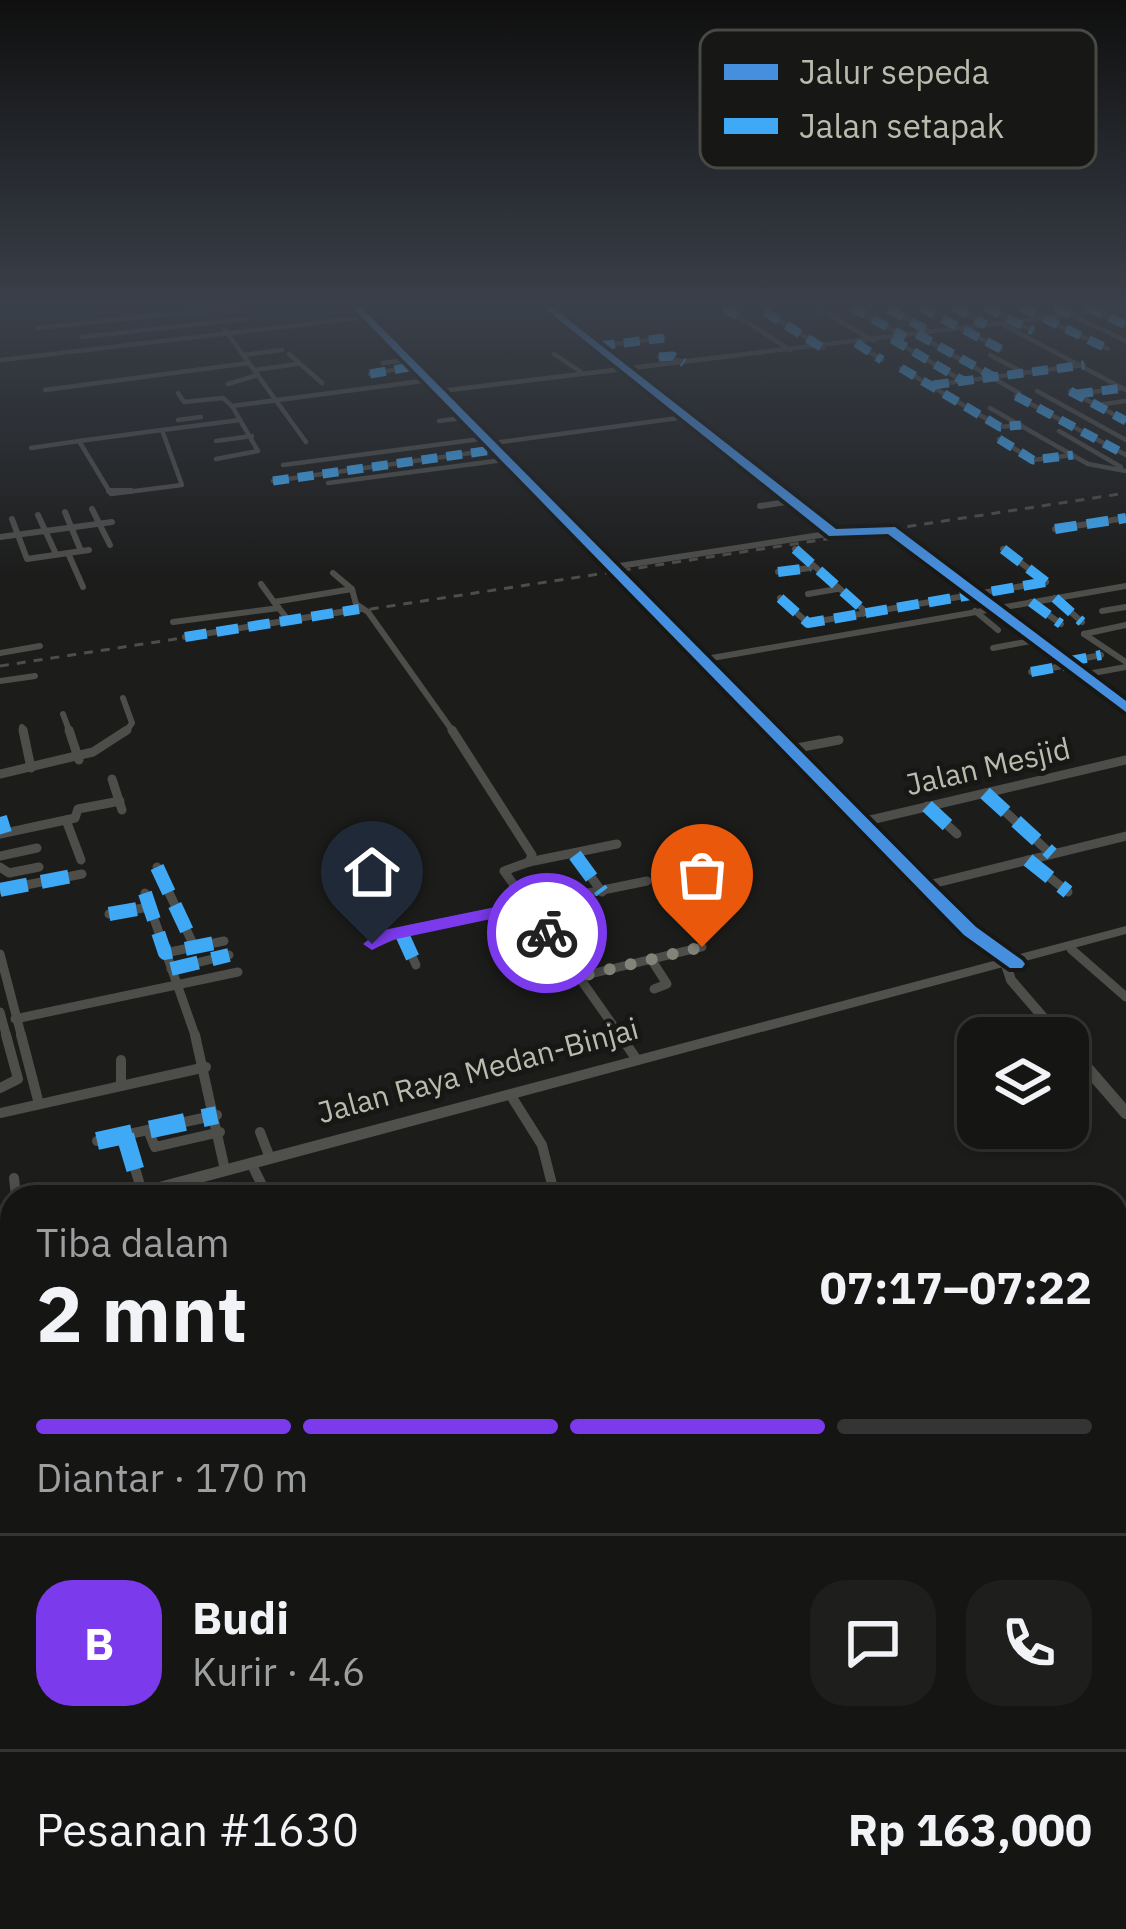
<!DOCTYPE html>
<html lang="id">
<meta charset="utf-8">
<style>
body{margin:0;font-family:"IBM Plex Sans",sans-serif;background:#1e1e1d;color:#f1f3f6;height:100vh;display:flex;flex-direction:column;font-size:45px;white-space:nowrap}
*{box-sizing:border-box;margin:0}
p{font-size:39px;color:#9d9fa0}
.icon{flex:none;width:66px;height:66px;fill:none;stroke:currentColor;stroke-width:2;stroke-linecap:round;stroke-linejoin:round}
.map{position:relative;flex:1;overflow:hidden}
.side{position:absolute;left:0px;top:1185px;width:1128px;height:744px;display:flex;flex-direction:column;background:#151514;border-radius:36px 36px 0 0;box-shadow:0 3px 9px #0004,0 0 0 3px #343434}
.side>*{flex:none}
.controls{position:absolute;left:957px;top:1017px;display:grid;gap:24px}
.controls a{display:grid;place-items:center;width:132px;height:132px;border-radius:24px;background:#151514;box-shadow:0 3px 9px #0004,0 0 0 3px #343434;font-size:60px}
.pin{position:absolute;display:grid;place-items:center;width:102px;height:102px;color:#fff;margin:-123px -51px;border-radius:50% 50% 50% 0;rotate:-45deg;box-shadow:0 0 12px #0007}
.pin .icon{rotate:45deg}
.courier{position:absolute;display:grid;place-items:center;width:120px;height:120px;margin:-60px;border:9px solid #7c3aed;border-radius:50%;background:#fff;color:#222;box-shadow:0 3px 15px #0007}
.overview em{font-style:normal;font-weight:700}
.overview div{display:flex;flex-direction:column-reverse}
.overview{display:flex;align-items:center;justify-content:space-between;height:204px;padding:0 36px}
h1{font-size:78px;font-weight:700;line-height:90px}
.bar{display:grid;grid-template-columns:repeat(4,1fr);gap:18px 12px;align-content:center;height:144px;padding:0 36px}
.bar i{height:15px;border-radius:9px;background:#343434}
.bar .current{background:#7c3aed}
.bar p{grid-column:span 4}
.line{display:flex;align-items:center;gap:30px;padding:0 36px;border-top:3px solid #343434}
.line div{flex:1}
.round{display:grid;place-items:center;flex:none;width:126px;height:126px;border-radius:36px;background:#1e1e1d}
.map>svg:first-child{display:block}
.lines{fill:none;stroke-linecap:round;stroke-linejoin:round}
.minor-far4{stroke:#4d4e4a;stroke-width:4.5}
.minor-far3{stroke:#4d4e4a;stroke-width:6}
.minor-far2{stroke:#4d4e4a;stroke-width:9}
.minor-far1{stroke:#4d4e4a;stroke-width:10}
.minor{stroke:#4d4e4a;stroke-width:14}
.tertiary-far1{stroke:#4d4e4a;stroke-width:10}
.tertiary{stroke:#4d4e4a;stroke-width:12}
.trunk{fill:#50504d;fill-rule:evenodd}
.rail{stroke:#4d4d4a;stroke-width:3;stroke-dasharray:9 8;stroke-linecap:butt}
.quiet-far4{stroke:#3fa9f5;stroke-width:9;stroke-dasharray:16 9;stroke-linecap:butt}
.quiet-far3{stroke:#3fa9f5;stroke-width:10;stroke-dasharray:22 10;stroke-linecap:butt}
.quiet-far2{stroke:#3fa9f5;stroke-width:14;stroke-dasharray:28 14;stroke-linecap:butt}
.quiet-far1{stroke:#3fa9f5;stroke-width:18;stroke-dasharray:36 18;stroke-linecap:butt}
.quiet{stroke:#3fa9f5;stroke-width:22;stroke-dasharray:46 22;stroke-linecap:butt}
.cycleway-casing{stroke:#171815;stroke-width:8}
.cycleway{fill:#468fdf;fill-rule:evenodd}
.route{fill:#7c3aed}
.done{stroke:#82847a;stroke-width:12;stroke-dasharray:0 21.6}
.labels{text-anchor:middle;stroke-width:10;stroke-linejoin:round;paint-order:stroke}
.street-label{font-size:30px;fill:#b9bcad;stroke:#171815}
.key{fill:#171815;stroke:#484943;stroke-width:3}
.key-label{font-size:33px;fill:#b9bcad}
</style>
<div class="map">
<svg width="1126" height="1929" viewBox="0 0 1126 1929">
<rect width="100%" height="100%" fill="#1c1c1b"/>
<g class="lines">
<g class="minor-far4">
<polyline points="356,307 540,494"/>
<polyline points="547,307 784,494"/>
<polyline points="724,307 790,350"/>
<polyline points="816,307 874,341"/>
<polyline points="851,307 905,337"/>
<polyline points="954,307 986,325"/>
<polyline points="985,307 1033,331"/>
<polyline points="1021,307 1108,349"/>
<polyline points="1055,307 1126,341"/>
<polyline points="889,309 930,332"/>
<polyline points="765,312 823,348"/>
<polyline points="1098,312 1126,325"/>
<polyline points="1000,323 1126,390"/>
<polyline points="37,328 237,307"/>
<polyline points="960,328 1001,349"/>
<polyline points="225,330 306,442"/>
<polyline points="920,336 1019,393"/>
<polyline points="82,337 245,319"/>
<polyline points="892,339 961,380"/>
<polyline points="856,343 882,360"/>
<polyline points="599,346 664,338"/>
<polyline points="289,354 322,383"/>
<polyline points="554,354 581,372"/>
<polyline points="243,355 282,350"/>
<polyline points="990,355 1024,373"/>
<polyline points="659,357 682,361"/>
<polyline points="1,360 366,317"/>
<polyline points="383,363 407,360"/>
<polyline points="901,368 1000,427 1021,425"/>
<polyline points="255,370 297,364"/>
<polyline points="370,374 415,366"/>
<polyline points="228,384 258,375"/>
<polyline points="933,385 1084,365"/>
<polyline points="45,390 249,363"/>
<polyline points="441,391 1126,308"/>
<polyline points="1037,391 1126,440"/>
<polyline points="1070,391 1126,421"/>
<polyline points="178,393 184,402 223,398 232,406"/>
<polyline points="1077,394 1123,388"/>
<polyline points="1016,396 1126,455"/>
<polyline points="1097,405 1126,401"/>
<polyline points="990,408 1088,464 1126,471"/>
<polyline points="178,420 201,417"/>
<polyline points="439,421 469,417"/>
<polygon points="162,430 182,485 111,494 79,441"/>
<polyline points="162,430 240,420 232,406 430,380"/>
<polyline points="1059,431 1121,467"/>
<polyline points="999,439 1033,460 1073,455"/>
<polyline points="216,441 252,436"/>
<polyline points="493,443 686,417"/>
<polyline points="31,448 79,441"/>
<polyline points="216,459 258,451 240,420"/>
<polyline points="283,465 488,438"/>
<polyline points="273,481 499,449"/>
<polyline points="328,483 511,459"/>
</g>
<g class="minor-far3">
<polyline points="109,491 131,491"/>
<polyline points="537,491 774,733"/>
<polyline points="780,491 833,533 891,530 1126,708"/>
<polyline points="760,506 793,501"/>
<polyline points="92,509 110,545"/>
<polyline points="65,512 81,551"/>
<polyline points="38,515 56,554"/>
<polyline points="12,519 27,559 89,550"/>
<polyline points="1055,529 1126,518"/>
<polyline points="0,537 112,522"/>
<polyline points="795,549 867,613"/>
<polyline points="1003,549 1046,582"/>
<polyline points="68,553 83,587"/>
<polyline points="613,567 833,533"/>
<polyline points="778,572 810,568"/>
<polyline points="333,573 352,589 356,604 368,612 454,733"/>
<polyline points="261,584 274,602"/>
<polyline points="808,594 837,589"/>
<polyline points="780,598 808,623 1046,582"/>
<polyline points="1055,598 1082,622"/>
<polyline points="1031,602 1061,624"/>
<polyline points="975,611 998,630"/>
<polyline points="1102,611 1126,607"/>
<polyline points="289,621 274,602 352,589"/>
<polyline points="173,622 279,608"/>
<polyline points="1084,634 1126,662"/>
<polyline points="1084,634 1126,625"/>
<polyline points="185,637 359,609"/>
<polyline points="993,648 1036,640"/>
<polyline points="0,653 40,646"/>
<polyline points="706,659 1126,586"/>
<polyline points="1065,662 1101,655"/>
<polyline points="1031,672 1067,665"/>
<polyline points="1082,675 1126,667"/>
<polyline points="0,681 35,676"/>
<polyline points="123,698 132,723 125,733"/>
<polyline points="63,714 70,733"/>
<polyline points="22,727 23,733"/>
</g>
<g class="minor-far2">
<polyline points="23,730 31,768"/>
<polyline points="69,730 79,760"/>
<polyline points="452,730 532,855 529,862 504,871 622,1038"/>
<polyline points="771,730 970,931 1016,964"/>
<polyline points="792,749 839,740"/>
<polyline points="0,774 93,752 127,730"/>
<polyline points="112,779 122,810"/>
<polyline points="985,793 1051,854"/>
<polyline points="927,806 957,834"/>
<polyline points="66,820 81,860"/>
<polyline points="862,822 1126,760"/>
<polyline points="0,834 75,818 78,809 120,801"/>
<polyline points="575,855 602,892"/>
<polyline points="0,856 37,848"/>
<polyline points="1028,860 1068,892"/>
<polyline points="529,862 617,844"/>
<polyline points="0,867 9,873 39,867"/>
<polyline points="157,867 194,946"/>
<polyline points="924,886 1126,836"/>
<polyline points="0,890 82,874"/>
<polyline points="145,893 196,1038"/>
<polyline points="109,914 149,907"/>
<polyline points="401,932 416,965"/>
<polyline points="372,944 407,930 647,881"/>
<polyline points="1071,949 1126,997"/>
<polyline points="165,953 224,941"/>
<polyline points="0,954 22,1038"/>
<polyline points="651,959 667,984 654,989"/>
<polyline points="171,969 229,955"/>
<polyline points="578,977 702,947"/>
<polyline points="0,1012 7,1038"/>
<polyline points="15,1019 238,972"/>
</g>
<g class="minor-far1">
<polyline points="21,1035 39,1104"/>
<polyline points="195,1035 225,1170"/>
<polyline points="620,1035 637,1060"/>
<polyline points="121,1060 121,1086"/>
<polyline points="0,1088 18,1079 6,1035"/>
<polyline points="513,1099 542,1145 555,1196"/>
<polyline points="0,1113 206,1067"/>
<polyline points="148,1130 155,1147 220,1132"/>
<polyline points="260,1132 270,1158"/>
<polyline points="125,1135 142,1192"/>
<polyline points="97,1141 217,1115"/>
<polyline points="254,1169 268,1197"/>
<polyline points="14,1178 16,1197"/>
<polyline points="0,1215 12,1213"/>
<polyline points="1116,1338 1126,1334"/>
<polyline points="1116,1376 1126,1390"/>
<polyline points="1116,1429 1126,1425"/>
</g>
<g class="minor">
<polyline points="1116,1429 1122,1427"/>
<polyline points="1116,1508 1126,1505"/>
<polyline points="0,1630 12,1626"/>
<polyline points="1116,1745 1126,1741"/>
<polyline points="0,1831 12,1827"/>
<polyline points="1116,1862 1126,1859"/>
<polyline points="125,1917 126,1929"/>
<polyline points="249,1917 251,1929"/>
<polyline points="637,1917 647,1923 663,1917"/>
<polyline points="935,1917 942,1929"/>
<polyline points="302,1929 333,1917"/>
<polyline points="970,1929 993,1917"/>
</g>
<polyline class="tertiary-far1" points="1005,962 1011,980 1061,1038"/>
<polyline class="tertiary" points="1068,1046 1126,1113"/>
<g class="trunk">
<polygon points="1126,926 1126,934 148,1197 116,1197 119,1193 125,1191"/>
<polygon points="12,1229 12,1241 0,1244 0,1232"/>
</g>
<polyline class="rail" points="0,666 1126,493"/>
<g class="quiet-far4">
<polyline points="724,307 744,320"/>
<polyline points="851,307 905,337"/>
<polyline points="920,307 1001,349"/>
<polyline points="954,307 986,325"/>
<polyline points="985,307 1033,331"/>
<polyline points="1021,307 1108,349"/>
<polyline points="1055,307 1070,314"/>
<polyline points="1087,307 1126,325"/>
<polyline points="889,309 930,332"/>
<polyline points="765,312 823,348"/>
<polyline points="917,334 994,377"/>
<polyline points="892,339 965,382"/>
<polyline points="856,343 882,360"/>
<polyline points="599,346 664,338"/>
<polyline points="659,357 673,356 684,363"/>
<polyline points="901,368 1000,427 1021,425"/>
<polyline points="370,374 415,366"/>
<polyline points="933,385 1084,365"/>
<polyline points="1070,391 1126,421"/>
<polyline points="1077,394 1123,388"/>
<polyline points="1016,396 1126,455"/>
<polyline points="999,439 1033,460 1073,455"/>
<polyline points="273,481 499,449"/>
</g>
<g class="quiet-far3">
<polyline points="1055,529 1126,518"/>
<polyline points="795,549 867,613"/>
<polyline points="1003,549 1046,582"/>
<polyline points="778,572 810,568"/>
<polyline points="780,598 808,623 1046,582"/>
<polyline points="1055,598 1082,622"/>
<polyline points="1031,602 1061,624"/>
<polyline points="185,637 359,609"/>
<polyline points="1065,662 1101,655"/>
<polyline points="1031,672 1069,665"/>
</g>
<g class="quiet-far2">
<polyline points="985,793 1052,854"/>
<polyline points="927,806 957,834"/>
<polyline points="0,817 5,833"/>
<polyline points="575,855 602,892"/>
<polyline points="1028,860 1068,892"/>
<polyline points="157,867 194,946"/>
<polyline points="0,890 82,874"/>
<polyline points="145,893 165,953 224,941"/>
<polyline points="109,914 149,907"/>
<polyline points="401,932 416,965"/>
<polyline points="171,969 229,955"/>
</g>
<g class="quiet-far1">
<polyline points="125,1135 142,1192"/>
<polyline points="97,1141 217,1115"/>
</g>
<g class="quiet">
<polyline points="1116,1745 1126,1741"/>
<polyline points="249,1917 251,1929"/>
<polyline points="637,1917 647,1923 663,1917"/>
</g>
<defs>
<g id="cycleway">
<polygon points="352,307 361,307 930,882 976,927 1022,960 1025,964 1022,968 1010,968 964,935"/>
<polygon points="543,307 552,307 836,529 895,527 1126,701 1126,712 888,534 829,536"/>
</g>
</defs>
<use href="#cycleway" class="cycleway-casing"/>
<use href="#cycleway" class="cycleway"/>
</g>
<linearGradient id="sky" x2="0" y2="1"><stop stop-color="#0f0f0f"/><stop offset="0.53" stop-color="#3a404a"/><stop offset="1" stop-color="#3a404a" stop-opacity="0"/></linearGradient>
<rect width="1126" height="577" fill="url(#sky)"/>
<polygon class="route" points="529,900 557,933 554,937 541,937 524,912 392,940 372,950 363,944 379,931"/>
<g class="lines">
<polyline class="done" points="547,933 578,977 702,947"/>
</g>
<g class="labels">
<g class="street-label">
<text transform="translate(988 767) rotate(-13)" y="10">Jalan Mesjid</text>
<text transform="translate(478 1071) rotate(-15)" y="10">Jalan Raya Medan-Binjai</text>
</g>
</g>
<rect x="700" y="30" width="396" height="138" rx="18" class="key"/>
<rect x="724" y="64" width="54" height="16" fill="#468fdf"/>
<rect x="724" y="118" width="54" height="16" fill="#3fa9f5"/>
<g class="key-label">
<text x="799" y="84">Jalur sepeda</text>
<text x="799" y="138">Jalan setapak</text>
</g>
</svg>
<div class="controls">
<a><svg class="icon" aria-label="layers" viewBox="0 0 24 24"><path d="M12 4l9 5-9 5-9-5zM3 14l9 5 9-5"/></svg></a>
</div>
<div class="pin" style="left:702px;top:947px;background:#ea580c"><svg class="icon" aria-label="bag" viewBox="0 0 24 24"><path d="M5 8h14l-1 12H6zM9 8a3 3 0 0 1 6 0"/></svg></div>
<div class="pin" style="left:372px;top:944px;background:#1f2937"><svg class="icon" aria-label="home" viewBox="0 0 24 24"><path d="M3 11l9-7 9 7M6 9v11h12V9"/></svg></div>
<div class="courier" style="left:547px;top:933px"><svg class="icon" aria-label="bike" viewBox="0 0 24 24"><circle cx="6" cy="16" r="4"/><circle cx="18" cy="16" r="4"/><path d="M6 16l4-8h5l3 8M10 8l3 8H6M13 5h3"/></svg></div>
<section class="side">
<div class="overview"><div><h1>2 mnt</h1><p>Tiba dalam</p></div><em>07:17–07:22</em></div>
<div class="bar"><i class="current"></i><i class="current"></i><i class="current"></i><i></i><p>Diantar · 170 m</p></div>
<div class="line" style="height:216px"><b class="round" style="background:#7c3aed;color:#fff">B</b><div><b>Budi</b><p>Kurir · 4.6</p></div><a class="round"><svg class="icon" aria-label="chat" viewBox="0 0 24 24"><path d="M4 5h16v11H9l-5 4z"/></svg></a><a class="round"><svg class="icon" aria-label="phone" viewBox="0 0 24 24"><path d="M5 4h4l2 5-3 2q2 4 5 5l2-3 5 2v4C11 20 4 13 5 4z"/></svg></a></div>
<div class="line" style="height:156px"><div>Pesanan #1630</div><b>Rp 163,000</b></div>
</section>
</div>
